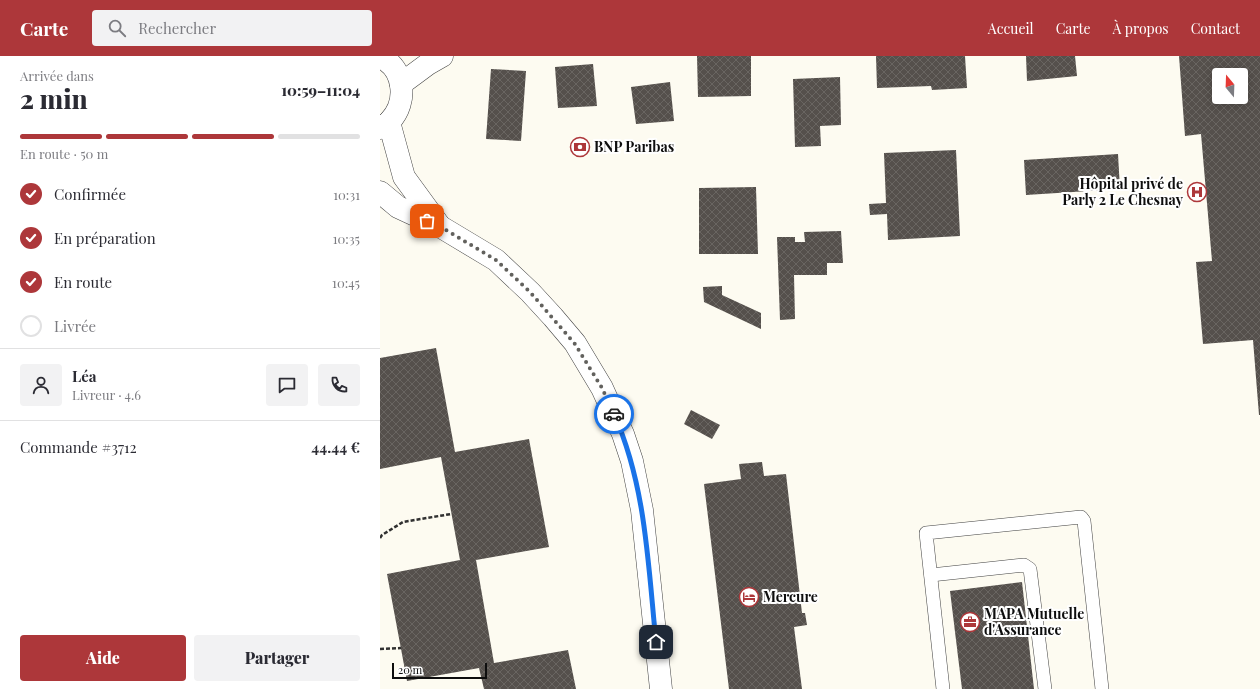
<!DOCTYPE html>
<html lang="fr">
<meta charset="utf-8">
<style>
body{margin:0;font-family:"Playfair Display",serif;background:#f2f2f3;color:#2b2b33;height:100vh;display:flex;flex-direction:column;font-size:15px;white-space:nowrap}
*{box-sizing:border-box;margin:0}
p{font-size:13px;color:#7c7c81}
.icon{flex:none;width:22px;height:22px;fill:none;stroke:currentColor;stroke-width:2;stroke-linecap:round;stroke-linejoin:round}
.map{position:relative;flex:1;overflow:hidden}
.sheet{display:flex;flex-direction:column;background:#fff;width:380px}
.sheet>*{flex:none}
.needle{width:26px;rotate:341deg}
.buttons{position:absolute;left:832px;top:12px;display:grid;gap:8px}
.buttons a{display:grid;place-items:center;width:36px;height:36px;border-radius:4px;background:#fff;box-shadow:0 2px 10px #0003;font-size:20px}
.scale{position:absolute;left:12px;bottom:10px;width:95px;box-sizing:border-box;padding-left:4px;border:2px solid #0e0e0e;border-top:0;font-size:11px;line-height:14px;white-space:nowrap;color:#0e0e0e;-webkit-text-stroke:3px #fff;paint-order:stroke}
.pin{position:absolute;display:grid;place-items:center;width:34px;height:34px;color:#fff;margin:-17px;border-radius:8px;box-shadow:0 2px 6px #0006}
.courier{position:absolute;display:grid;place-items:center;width:40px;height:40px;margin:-20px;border:3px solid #1a73e8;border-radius:50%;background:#fff;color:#222;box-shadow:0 1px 5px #0007}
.headline em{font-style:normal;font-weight:800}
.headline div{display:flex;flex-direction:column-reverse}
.headline{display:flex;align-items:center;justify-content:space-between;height:68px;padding:0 20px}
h1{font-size:26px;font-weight:800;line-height:30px}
.bar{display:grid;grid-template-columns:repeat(4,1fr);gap:6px 4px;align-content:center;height:48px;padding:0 20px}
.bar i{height:5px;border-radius:3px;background:#e1e1e2}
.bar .on{background:#ad373a}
.bar p{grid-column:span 4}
.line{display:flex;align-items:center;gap:10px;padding:0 20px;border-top:1px solid #e1e1e2}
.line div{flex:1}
.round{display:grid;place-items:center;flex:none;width:42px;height:42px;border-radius:4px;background:#f2f2f3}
ol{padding:0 20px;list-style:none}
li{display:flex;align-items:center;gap:12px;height:44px}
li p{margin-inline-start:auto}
li .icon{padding:4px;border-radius:50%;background:#ad373a;color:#fff;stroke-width:4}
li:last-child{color:#7c7c81}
li i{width:22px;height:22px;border:2px solid #e1e1e2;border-radius:50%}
.cta{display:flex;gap:8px;margin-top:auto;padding:8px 20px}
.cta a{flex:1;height:46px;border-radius:4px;background:#ad373a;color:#fff;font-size:16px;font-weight:800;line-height:46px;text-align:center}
.cta a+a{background:#f2f2f3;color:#2b2b33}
header{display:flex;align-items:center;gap:24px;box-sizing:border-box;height:56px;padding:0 20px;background:#ad373a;color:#fff}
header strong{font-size:19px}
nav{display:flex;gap:22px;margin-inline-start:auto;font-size:14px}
.search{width:280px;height:36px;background:#f2f2f3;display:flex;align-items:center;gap:10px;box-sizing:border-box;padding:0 14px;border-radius:4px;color:#7c7c81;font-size:15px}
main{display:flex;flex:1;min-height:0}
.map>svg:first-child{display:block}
.building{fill:url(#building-cross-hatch);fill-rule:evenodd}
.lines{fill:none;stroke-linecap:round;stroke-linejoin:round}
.service-casing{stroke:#414141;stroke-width:14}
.tertiary-casing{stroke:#414141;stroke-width:23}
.path{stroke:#303030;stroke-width:2.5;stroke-dasharray:4 2;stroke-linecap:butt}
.service{stroke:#fff;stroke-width:13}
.tertiary{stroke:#fff;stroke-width:22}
.done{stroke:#62615d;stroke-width:4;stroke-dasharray:0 7.2}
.route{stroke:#1a73e8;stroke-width:5}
.labels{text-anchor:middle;stroke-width:4;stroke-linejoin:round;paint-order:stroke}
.poi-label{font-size:14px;font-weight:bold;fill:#0e0e0e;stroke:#fff;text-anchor:start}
</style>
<header>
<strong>Carte</strong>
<div class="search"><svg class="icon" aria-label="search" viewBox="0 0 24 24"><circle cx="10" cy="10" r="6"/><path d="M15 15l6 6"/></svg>Rechercher</div>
<nav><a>Accueil</a><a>Carte</a><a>À propos</a><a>Contact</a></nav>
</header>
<main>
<section class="sheet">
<div class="headline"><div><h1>2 min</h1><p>Arrivée dans</p></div><em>10:59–11:04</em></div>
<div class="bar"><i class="on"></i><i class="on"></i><i class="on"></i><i></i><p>En route · 50 m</p></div>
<ol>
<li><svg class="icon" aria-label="check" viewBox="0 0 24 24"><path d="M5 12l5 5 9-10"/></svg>Confirmée<p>10:31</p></li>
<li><svg class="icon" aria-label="check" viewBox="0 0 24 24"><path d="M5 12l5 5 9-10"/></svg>En préparation<p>10:35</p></li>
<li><svg class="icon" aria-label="check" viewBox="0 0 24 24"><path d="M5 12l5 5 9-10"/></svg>En route<p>10:45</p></li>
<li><i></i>Livrée</li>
</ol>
<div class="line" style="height:72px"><a class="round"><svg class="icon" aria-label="person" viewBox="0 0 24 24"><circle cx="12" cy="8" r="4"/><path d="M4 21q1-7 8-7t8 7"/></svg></a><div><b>Léa</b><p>Livreur · 4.6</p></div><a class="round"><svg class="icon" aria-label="chat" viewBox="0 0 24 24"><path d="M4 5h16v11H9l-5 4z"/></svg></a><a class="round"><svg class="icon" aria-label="phone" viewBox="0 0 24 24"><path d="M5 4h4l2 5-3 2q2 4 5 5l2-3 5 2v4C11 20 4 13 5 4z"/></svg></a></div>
<div class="line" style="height:52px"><div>Commande #3712</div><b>44.44 €</b></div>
<div class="cta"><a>Aide</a><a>Partager</a></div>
</section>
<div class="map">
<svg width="880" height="633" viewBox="0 0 880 633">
<defs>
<pattern id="building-cross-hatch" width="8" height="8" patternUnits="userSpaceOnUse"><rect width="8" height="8" fill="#55504c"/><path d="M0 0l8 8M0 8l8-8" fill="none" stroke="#696561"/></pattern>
</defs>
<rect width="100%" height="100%" fill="#fdfbf1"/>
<g class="building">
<polygon points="317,0 371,0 371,40 318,41"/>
<polygon points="496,0 585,0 587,32 552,34 551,30 497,32"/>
<polygon points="646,0 695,0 697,20 647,25"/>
<path d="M799,0h81v359h-1l-6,-75 -50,4 -7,-82 16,-1 -11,-127 -16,2zM839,19h22v22h-22z"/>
<polygon points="213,8 217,50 178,52 175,11"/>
<polygon points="111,13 146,15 141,85 106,83"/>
<polygon points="460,21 461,69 440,70 441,90 415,91 413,23"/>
<polygon points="290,26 294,65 256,68 251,31"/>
<polygon points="576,94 580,180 508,184 507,158 490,159 489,148 506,147 504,97"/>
<polygon points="738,98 740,133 646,139 644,104"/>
<polygon points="376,131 378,198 319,198 319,132"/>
<polygon points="461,175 463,207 447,207 447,219 414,219 415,263 400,264 397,181 415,181 415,186 425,186 424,176"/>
<polygon points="342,230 342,239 381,257 381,273 324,246 323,231"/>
<polygon points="56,292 75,396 149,383 169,491 96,504 114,607 188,594 196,633 104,633 99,612 27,625 7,518 80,504 61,401 0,413 0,302"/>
<polygon points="311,354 340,369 332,383 304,368"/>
<polygon points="382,406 384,420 406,418 422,557 425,557 427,569 414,571 422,633 349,633 324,428 361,423 359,408"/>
<polygon points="642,526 654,633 582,633 570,535"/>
</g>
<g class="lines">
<defs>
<g id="service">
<polyline points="551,519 644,509 650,513 665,633"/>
<polyline points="563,633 546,477 701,461 704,465 722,633"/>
</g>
<g id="tertiary">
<path d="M0,1c25,11 28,45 10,64 -2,3 -7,5 -10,7"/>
<polyline points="21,28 48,8 62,0"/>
<polyline points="9,66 24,121 59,169"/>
<polyline points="0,136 18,151 61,171 116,204 150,236 173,261 195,287 222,332 243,378 252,405 262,454 281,633"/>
</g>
</defs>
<use href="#service" class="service-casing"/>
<use href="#tertiary" class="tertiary-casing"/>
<g class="path">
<polyline points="0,482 2,479 23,466 71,458"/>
<polyline points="0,593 21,592"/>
</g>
<use href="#service" class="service"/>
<use href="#tertiary" class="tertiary"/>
</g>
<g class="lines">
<polyline class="done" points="47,165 61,171 116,204 150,236 195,288 222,332 234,358"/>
<path class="route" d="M234,358c32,72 34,150 42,228"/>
</g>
<defs>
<symbol id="bank-ring" viewBox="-11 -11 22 22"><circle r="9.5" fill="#fff" stroke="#ad373a" stroke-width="1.5"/><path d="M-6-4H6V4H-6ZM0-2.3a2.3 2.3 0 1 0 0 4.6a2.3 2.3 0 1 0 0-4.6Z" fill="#ad373a"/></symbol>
<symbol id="hospital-ring" viewBox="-11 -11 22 22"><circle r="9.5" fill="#fff" stroke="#ad373a" stroke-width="1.5"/><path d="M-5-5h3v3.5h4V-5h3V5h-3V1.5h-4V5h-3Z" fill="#ad373a"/></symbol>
<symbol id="hotel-ring" viewBox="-11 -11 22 22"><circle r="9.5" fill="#fff" stroke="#ad373a" stroke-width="1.5"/><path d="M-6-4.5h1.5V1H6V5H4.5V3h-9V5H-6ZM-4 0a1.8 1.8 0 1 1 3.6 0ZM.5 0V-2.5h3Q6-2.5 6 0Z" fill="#ad373a"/></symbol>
<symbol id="office-ring" viewBox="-11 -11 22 22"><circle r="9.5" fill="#fff" stroke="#ad373a" stroke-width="1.5"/><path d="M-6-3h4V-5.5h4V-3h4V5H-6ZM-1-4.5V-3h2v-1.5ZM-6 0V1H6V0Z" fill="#ad373a"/></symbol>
</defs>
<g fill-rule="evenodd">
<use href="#bank-ring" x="189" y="80" width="22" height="22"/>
<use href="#hospital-ring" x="806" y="125" width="22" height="22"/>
<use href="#hotel-ring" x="358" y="530" width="22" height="22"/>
<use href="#office-ring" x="579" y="555" width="22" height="22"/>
</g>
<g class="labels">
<g class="poi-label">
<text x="214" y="96">BNP Paribas</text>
<text x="803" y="133" text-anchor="end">Hôpital privé de<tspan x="803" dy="16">Parly 2 Le Chesnay</tspan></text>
<text x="383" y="546">Mercure</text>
<text x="604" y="563">MAPA Mutuelle<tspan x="604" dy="16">d'Assurance</tspan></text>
</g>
</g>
</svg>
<div class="buttons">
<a><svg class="needle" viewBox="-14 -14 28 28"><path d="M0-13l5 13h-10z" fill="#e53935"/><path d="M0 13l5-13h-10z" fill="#7c7c81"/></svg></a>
</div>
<div class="scale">20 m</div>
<div class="pin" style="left:47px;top:165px;background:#ea580c"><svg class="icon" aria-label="bag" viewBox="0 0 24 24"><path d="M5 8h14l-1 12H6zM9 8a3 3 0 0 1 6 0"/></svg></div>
<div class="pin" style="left:276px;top:586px;background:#1f2937"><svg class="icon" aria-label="home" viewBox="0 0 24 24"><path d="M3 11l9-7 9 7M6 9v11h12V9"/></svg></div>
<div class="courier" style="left:234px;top:358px"><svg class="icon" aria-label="car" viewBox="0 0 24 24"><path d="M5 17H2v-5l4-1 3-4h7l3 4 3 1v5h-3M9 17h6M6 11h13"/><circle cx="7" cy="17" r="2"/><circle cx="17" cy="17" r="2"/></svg></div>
</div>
</main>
